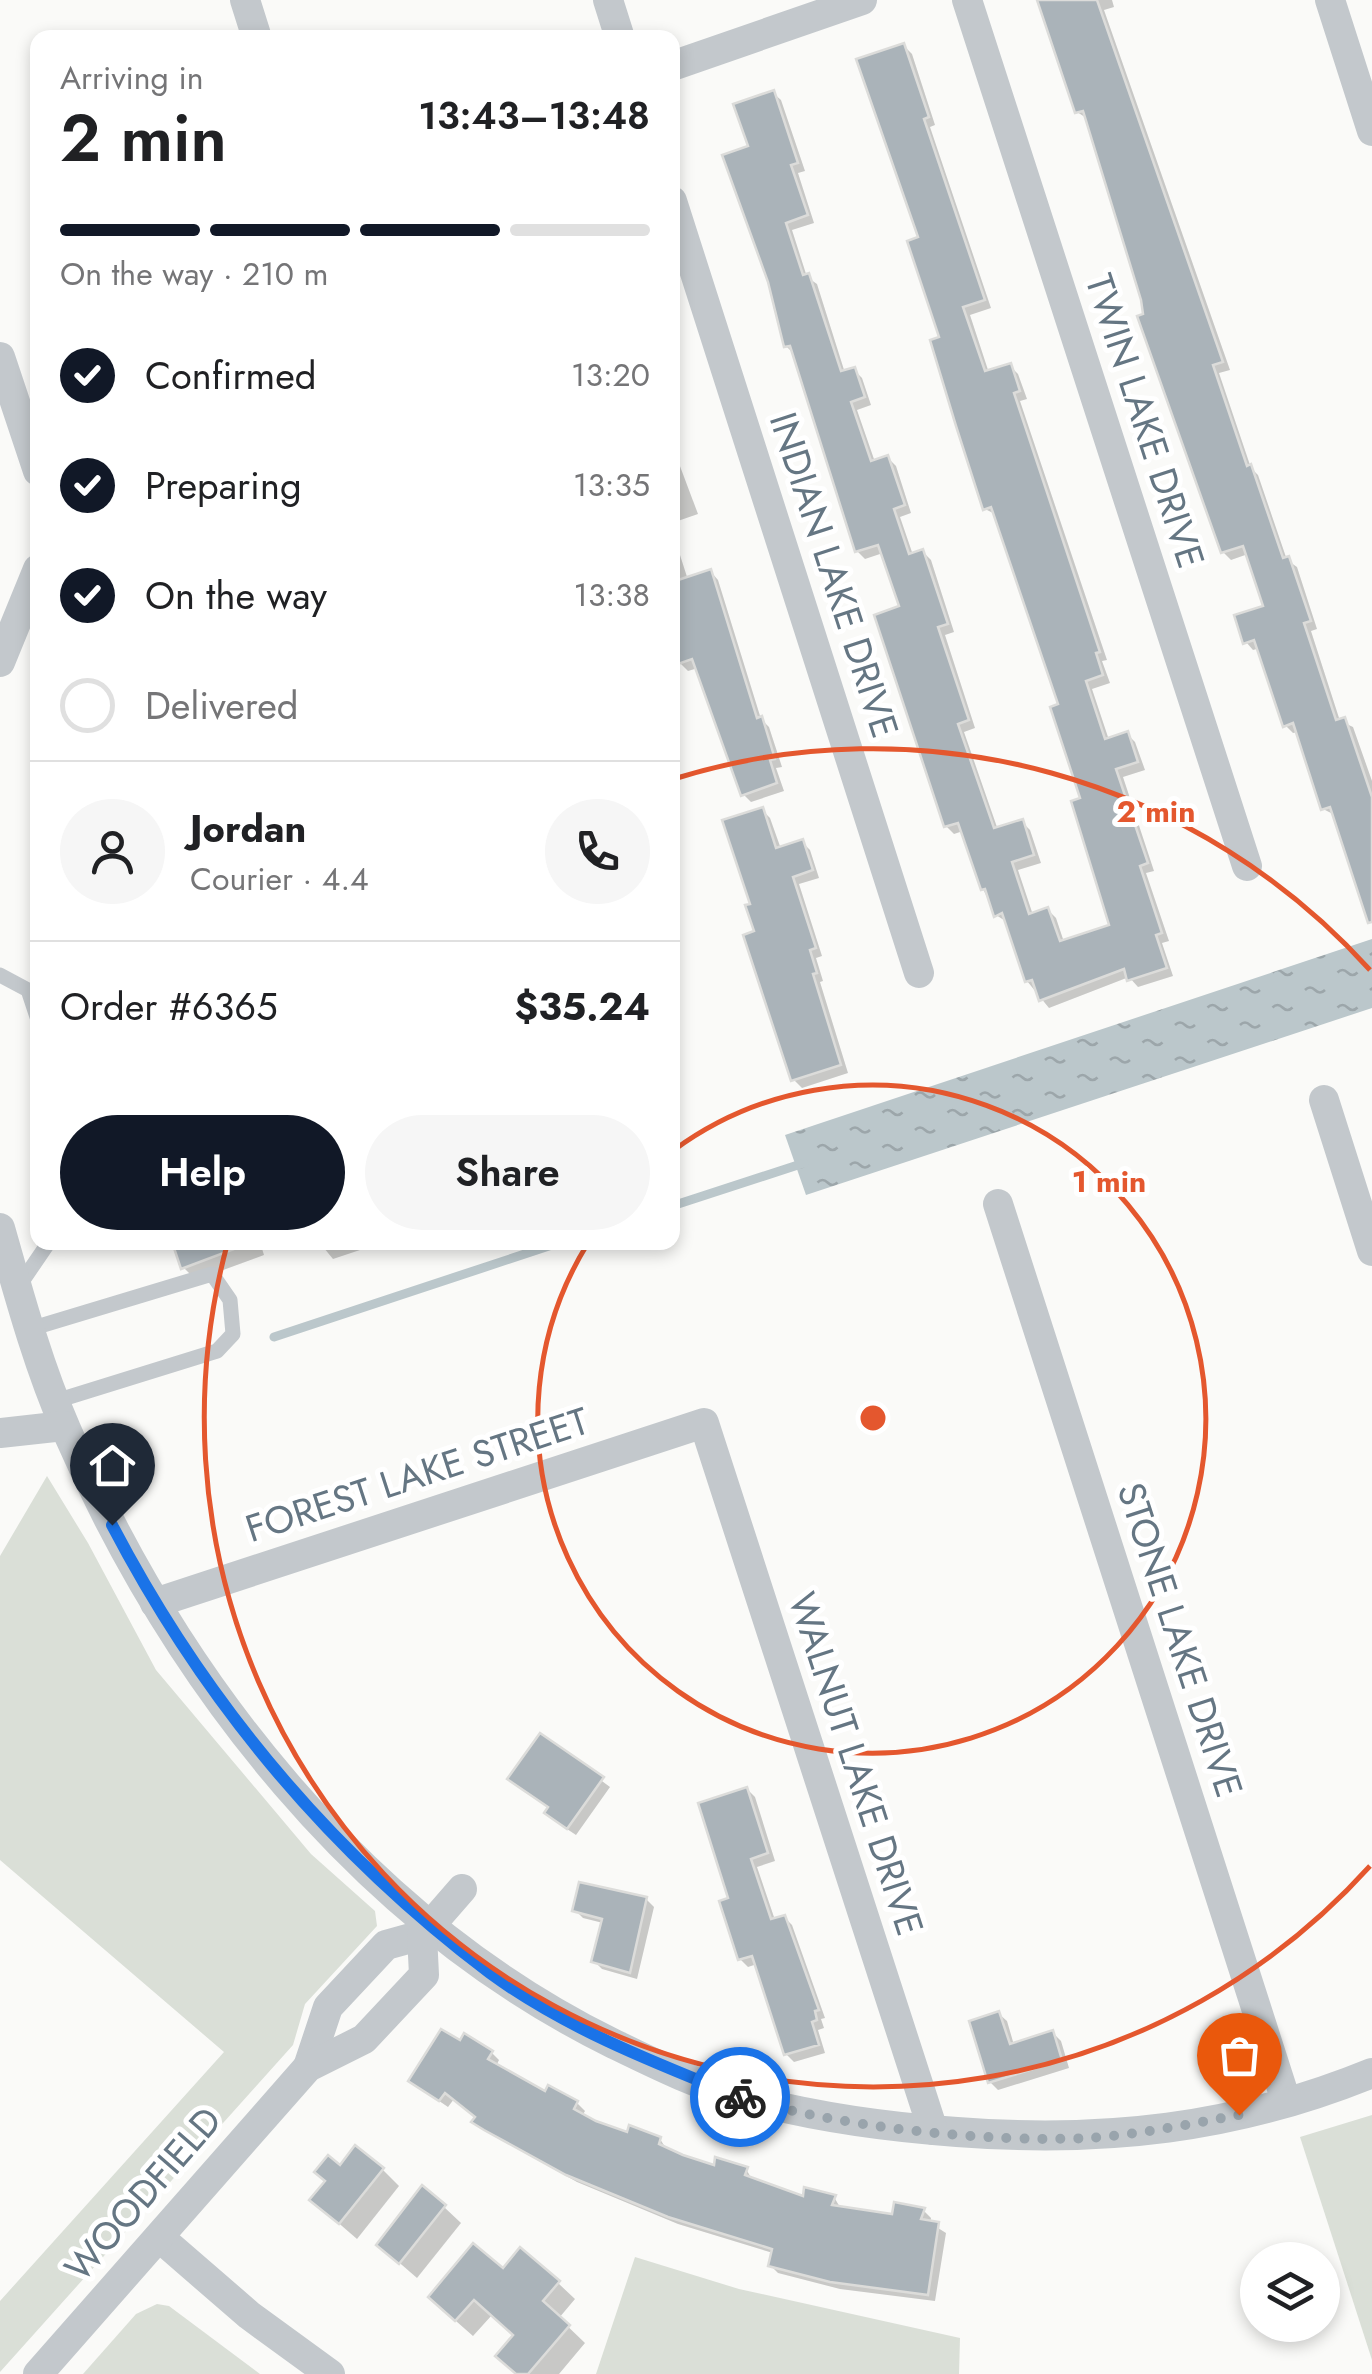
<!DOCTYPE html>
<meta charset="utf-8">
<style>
body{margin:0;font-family:Jost,sans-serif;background:#f6f6f6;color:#202124;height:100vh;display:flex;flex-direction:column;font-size:38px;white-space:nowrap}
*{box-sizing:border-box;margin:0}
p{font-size:32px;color:#757577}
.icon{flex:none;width:55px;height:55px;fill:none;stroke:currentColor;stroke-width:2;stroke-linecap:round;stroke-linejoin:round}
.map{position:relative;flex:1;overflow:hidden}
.panel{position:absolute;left:30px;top:30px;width:650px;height:1220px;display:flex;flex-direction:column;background:#fff;border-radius:20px;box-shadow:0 5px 15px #0003}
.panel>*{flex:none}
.tools{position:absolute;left:1240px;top:2242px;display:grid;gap:20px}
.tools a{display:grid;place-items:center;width:100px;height:100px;border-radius:50%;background:#fff;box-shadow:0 5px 15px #0003;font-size:50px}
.pin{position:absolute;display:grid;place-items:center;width:85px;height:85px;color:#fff;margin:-102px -42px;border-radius:50% 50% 50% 0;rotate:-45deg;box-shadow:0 0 10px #0007}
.pin .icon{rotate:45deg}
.courier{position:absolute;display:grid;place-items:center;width:100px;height:100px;margin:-50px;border:8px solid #1a73e8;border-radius:50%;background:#fff;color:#222;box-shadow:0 2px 12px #0007}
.head em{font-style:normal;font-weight:600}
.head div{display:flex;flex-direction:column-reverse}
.head{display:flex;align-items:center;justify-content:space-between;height:170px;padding:0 30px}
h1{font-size:65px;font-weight:600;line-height:75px}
.bar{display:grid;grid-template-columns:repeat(4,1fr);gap:15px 10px;align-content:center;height:120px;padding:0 30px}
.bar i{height:12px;border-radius:8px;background:#e0e0e0}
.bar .active{background:#111827}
.bar p{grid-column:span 4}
.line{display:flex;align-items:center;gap:25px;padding:0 30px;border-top:2px solid #e0e0e0}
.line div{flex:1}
.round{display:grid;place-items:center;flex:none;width:105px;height:105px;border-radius:52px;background:#f6f6f6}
ol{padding:0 30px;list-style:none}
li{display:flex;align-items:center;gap:30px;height:110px}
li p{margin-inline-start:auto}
li .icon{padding:10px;border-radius:50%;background:#111827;color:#fff;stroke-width:4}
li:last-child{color:#757577}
li i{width:55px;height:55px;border:5px solid #e0e0e0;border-radius:50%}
.action{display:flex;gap:20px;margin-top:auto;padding:20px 30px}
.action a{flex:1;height:115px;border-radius:60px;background:#111827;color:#fff;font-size:40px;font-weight:600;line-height:115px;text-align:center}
.action a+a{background:#f6f6f6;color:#202124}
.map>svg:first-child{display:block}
.green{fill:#dadfd7}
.water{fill:url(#water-ripples)}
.shadow{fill:#0003}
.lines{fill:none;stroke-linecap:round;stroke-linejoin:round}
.stream{stroke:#bbc7cb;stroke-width:9}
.building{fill:#aab3b9;stroke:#dcdcda;stroke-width:2.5}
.service{stroke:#c3c8cc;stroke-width:15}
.minor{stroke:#c3c8cc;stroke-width:30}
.done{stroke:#99a4ac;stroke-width:10;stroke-dasharray:0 18}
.route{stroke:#1a73e8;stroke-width:12}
.ring{fill:none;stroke:#e4572e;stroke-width:5}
.labels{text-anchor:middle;stroke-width:10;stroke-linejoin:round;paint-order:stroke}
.street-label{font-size:38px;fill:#657683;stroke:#fff}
.centre{fill:#e4572e;stroke:#fff;stroke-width:5}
.ring-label{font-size:30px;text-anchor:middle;font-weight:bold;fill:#e4572e;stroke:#fff;stroke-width:10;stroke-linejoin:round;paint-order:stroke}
</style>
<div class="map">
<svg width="1372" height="2374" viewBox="0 0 1372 2374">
<defs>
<pattern id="water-ripples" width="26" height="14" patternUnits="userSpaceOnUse" patternTransform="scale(2.5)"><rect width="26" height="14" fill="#bbc7cb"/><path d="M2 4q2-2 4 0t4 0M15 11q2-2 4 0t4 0" fill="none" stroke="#9ca6aa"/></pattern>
</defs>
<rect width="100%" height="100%" fill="#fafaf8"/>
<g class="green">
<polygon points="47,1476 88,1543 156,1670 311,1854 375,1911 377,1926 305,2004 293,2045 0,2372 0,2301 224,2052 0,1860 0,1556"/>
<polygon points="1372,2115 1372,2360 1300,2137"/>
<polygon points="635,2257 739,2289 960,2338 959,2374 596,2374"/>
<polygon points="157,2304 169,2306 260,2374 83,2374 136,2314"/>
</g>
<polygon class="water" points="1372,939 1372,1008 806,1195 785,1135"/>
<g class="shadow">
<polygon points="1038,0 1112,0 1114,7 1104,10 1230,370 1219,373 1251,468 1258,475 1287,560 1297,567 1317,629 1311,631 1340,721 1353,727 1372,781 1372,899 1335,815 1323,809 1298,732 1293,733 1285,725 1260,648 1253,650 1246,642 1266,607 1248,554 1231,560 1223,552 1088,119 1077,112"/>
<polygon points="904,46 912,54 935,125 930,127 991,308 970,315 989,373 1010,366 1018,374 1027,399 1020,401 1107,660 1102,661 1110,683 1092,689 1109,740 1127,734 1135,742 1145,770 1123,777 1154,871 1146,873 1169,941 1162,943 1173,976 1138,987 1129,977 1049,1008 1027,981 1007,922 996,915 983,889 963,831 954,834 946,826 902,608 883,553 865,559 857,551 795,355 786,346 773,306 778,304 752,147 773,93 781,100 805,171 798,173 814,223 792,230 807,277 817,284 845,373 854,370 862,378 871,405 857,410 875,462 888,458 896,466 911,513 900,517 913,555 923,552 931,560 954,632 945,635 975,728 964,732 998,830 1022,822 1030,830 1041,863 1018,870 1033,915 1048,910 1056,918 1064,942 1112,926 1061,705 997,515 985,509 942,339 921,239"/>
<polygon points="672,445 698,514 672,523"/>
<polygon points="672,547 680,555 688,580 711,572 718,580 761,719 769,727 782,767 776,768 784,791 751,802 743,794 698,668 688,671 680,663 672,637"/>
<polygon points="762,810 770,818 781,849 802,842 810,850 819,878 799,884 822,956 816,958 823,981 820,982 848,1073 802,1088 794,1080 757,933 753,905"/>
<polygon points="175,1242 260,1242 264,1255 196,1280 183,1267"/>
<polygon points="319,1242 384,1242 333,1259"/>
<polygon points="541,1736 610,1787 576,1835 555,1821 550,1808 511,1779"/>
<polygon points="747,1789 755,1797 775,1861 757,1867 775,1920 784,1917 792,1925 825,2018 821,2019 824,2028 818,2030 825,2053 794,2062 786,2054 757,1964 748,1967 740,1959 731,1899"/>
<polygon points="646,1899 654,1907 637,1979 602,1969 594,1961 603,1923 583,1918 575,1910"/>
<polygon points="999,2014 1007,2021 1014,2045 1053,2033 1061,2041 1069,2068 998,2090 990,2082"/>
<polygon points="461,2044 492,2053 499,2060 496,2066 546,2095 577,2103 585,2111 582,2116 629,2135 660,2139 667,2150 716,2168 746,2169 753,2181 805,2199 834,2197 841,2209 894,2217 923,2210 931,2218 930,2223 946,2233 935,2301 840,2289 778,2273 770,2265 773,2253 678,2224 577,2182 482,2129 475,2122 478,2118 454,2099 448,2107 420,2088"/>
<polygon points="340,2169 383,2170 399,2186 357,2239 312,2200"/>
<polygon points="444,2207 461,2223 417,2278 379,2245"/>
<polygon points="503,2271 558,2283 575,2299 559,2318 585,2343 559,2374 517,2374 515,2336 492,2315 473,2336 448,2314"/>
</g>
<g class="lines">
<g class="stream">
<polyline points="672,1206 804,1163"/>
<polyline points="274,1337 561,1242"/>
</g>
</g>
<g class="building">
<polygon points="1037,0 1097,0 1223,362 1213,365 1247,466 1251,464 1283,558 1289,556 1311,621 1304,623 1336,720 1345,717 1372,797 1372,922 1368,923 1330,807 1321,810 1293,723 1283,727 1254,640 1243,644 1234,615 1263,606 1243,546 1221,553 1137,316 1143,314 1141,300 1083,111 1075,113"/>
<polygon points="904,43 929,117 924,119 985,300 963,307 985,371 1011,363 1020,391 1014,393 1100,652 1096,653 1103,675 1086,681 1105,739 1128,731 1138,762 1116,769 1148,863 1140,866 1162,933 1156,935 1167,968 1127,981 1124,969 1039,1001 1032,980 1025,982 1002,913 994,917 985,889 981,890 958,823 944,827 874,615 899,606 878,545 855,552 790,346 784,347 768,282 722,155 748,146 733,104 774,90 798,163 791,165 808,215 786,223 803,275 809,273 841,371 855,367 865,397 851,402 871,461 888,455 905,505 894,509 909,554 923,549 948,624 938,627 969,720 958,724 994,828 1023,819 1034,855 1012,862 1029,914 1048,907 1060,941 1109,925 1071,801 1080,798 1050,707 1058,704 991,507 983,510 956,426 930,340 939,337 907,241 918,237 856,59"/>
<polygon points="711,569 757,718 762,716 775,759 770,760 777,783 741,796 692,659 678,664 672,646 672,582"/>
<polygon points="763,807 776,848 803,839 813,870 793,877 816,948 810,950 817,973 813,974 841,1065 791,1081 743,935 754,931 745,905 750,904 722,820"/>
<polygon points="172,1242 245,1242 245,1245 181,1269"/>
<polygon points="540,1733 604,1777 567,1829 544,1813 548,1807 507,1779"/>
<polygon points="747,1787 768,1853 751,1859 771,1919 785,1915 819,2010 815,2011 817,2020 812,2022 819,2045 784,2055 752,1956 738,1960 719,1901 728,1898 698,1803"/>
<polygon points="579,1882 647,1897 630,1973 591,1962 602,1919 572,1911"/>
<polygon points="999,2011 1010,2044 1053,2030 1062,2060 988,2083 969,2021"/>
<polygon points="441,2029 460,2040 464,2033 493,2051 488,2059 545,2091 548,2085 578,2101 574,2109 596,2121 627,2132 629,2125 661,2137 659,2144 683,2155 714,2165 715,2157 748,2167 745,2175 803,2196 804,2187 836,2195 832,2205 892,2214 894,2202 925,2208 921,2219 939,2222 928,2295 830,2282 768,2266 772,2249 668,2217 566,2175 484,2130 471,2122 475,2117 445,2093 439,2101 408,2081"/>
<polygon points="355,2145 384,2168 339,2224 309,2200 325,2181 314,2172 328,2155 340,2165"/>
<polygon points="422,2185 446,2205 399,2264 376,2245"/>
<polygon points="473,2243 503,2268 520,2247 560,2281 543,2301 570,2325 528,2374 516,2374 495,2356 513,2335 474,2300 455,2321 428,2297"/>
</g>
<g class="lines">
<g class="service">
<polyline points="0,975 28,990 38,1020"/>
<polyline points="19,1286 49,1242"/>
<polyline points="30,1329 212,1274 230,1300 233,1334 217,1351 56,1401"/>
</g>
<g class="minor">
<polyline points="245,0 257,38"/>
<polyline points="608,0 620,38"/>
<polyline points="967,0 1247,866"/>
<polyline points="1330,0 1372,131"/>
<polyline points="672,66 862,0"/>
<polyline points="672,201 919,973"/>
<polyline points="0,357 38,471"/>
<polyline points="0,662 38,569"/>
<polyline points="1324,1100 1372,1251"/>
<polyline points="998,1204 1286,2101"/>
<path d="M0,1228c19,67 38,137 66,201 110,253 295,490 546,614 43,21 89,44 136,56 67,18 139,28 209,33 146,11 278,-3 415,-59"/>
<polyline points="0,1433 64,1426"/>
<polyline points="155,1603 704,1423 933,2130"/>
<polyline points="422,1935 462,1889"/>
<polyline points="308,2067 328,2007 386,1945 422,1935"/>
<polyline points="159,2237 249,2315 330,2374"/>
<polyline points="38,2374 308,2067 364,2039 424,1975 422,1935"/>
</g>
</g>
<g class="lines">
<path class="done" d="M740,2097c97,30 247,46 348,41 50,-3 101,-14 151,-23"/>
<path class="route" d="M112,1525c92,176 219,328 378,448 75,55 165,90 250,124"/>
</g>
<g class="ring">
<path d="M674 1150A334 334 0 1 1 588 1243"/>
<path d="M1370 1866A669 669 0 0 1 227 1245M677 778A669 669 0 0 1 1370 970"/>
</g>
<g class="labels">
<g class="street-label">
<text transform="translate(1145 421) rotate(72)" y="13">TWIN LAKE DRIVE</text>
<text transform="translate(834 575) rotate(72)" y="13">INDIAN LAKE DRIVE</text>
<text transform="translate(417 1475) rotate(-18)" y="13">FOREST LAKE STREET</text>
<text transform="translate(1180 1640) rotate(72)" y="13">STONE LAKE DRIVE</text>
<text transform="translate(856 1764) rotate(72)" y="13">WALNUT LAKE DRIVE</text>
<text transform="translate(143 2194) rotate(-49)" y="13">WOODFIELD</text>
</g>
</g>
<circle cx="873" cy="1418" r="15" class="centre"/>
<g class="ring-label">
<text x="1156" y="822">2 min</text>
<text x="1109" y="1192">1 min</text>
</g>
</svg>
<div class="tools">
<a><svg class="icon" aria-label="layers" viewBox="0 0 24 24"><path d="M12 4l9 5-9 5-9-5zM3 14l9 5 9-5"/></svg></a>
</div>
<div class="pin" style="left:1239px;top:2115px;background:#ea580c"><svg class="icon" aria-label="bag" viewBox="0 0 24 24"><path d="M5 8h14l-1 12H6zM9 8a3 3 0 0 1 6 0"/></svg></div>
<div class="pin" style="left:112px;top:1525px;background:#1f2937"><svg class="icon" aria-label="home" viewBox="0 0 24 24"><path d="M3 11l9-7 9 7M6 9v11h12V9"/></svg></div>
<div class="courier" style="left:740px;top:2097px"><svg class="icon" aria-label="bike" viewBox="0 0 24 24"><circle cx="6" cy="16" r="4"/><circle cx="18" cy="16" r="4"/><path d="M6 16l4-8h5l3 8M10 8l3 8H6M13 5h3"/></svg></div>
<section class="panel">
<div class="head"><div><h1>2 min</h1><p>Arriving in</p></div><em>13:43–13:48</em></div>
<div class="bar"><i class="active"></i><i class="active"></i><i class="active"></i><i></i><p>On the way · 210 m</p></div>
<ol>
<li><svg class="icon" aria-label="check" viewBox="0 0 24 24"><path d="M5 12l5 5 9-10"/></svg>Confirmed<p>13:20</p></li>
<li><svg class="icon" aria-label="check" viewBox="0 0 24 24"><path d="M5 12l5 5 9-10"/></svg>Preparing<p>13:35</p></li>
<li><svg class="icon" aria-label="check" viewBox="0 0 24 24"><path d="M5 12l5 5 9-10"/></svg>On the way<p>13:38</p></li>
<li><i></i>Delivered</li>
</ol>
<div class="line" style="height:180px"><a class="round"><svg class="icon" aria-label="person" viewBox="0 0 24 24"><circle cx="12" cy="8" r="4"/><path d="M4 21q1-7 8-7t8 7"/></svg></a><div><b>Jordan</b><p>Courier · 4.4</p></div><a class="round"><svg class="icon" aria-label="phone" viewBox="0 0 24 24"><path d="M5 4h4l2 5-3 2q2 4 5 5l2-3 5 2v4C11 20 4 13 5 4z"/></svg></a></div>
<div class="line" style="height:130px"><div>Order #6365</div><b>$35.24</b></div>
<div class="action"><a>Help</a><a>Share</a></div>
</section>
</div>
